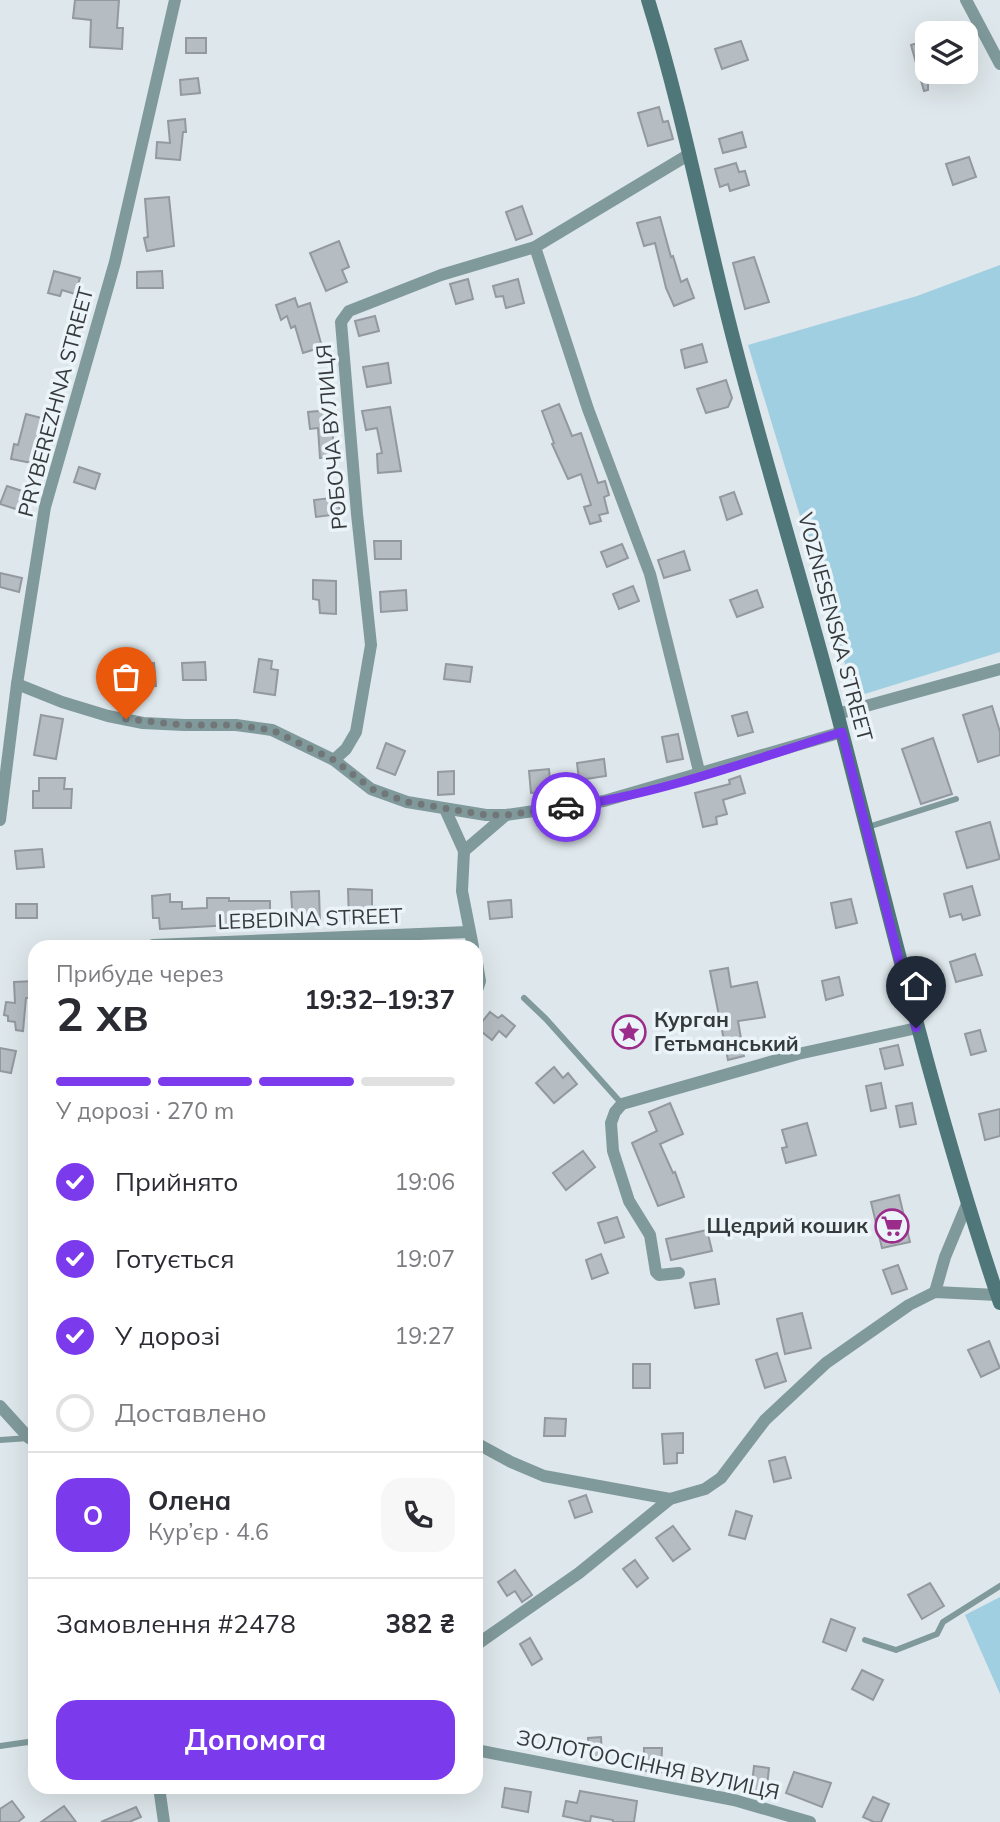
<!DOCTYPE html>
<html lang="uk">
<meta charset="utf-8">
<style>
body{margin:0;font-family:Mulish,sans-serif;background:#f7f7f7;color:#2b2b33;height:100vh;display:flex;flex-direction:column;font-size:26px;white-space:nowrap}
*{box-sizing:border-box;margin:0}
p{font-size:23px;color:#7c7c81}
.icon{flex:none;width:38px;height:38px;fill:none;stroke:currentColor;stroke-width:2;stroke-linecap:round;stroke-linejoin:round}
.map{position:relative;flex:1;overflow:hidden}
.details{position:absolute;left:28px;top:940px;width:455px;height:854px;display:flex;flex-direction:column;background:#fff;border-radius:21px;box-shadow:0 7px 28px #0002}
.details>*{flex:none}
.fabs{position:absolute;left:915px;top:21px;display:grid;gap:14px}
.fabs a{display:grid;place-items:center;width:63px;height:63px;border-radius:14px;background:#fff;box-shadow:0 7px 28px #0002;font-size:35px}
.pin{position:absolute;display:grid;place-items:center;width:60px;height:60px;color:#fff;margin:-72px -30px;border-radius:50% 50% 50% 0;rotate:-45deg;box-shadow:0 0 7px #0007}
.pin .icon{rotate:45deg}
.courier{position:absolute;display:grid;place-items:center;width:70px;height:70px;margin:-35px;border:5px solid #7c3aed;border-radius:50%;background:#fff;color:#222;box-shadow:0 2px 9px #0007}
.head em{font-style:normal;font-weight:700}
.head div{display:flex;flex-direction:column-reverse}
.head{display:flex;align-items:center;justify-content:space-between;height:119px;padding:0 28px}
h1{font-size:46px;font-weight:700;line-height:52px}
.bar{display:grid;grid-template-columns:repeat(4,1fr);gap:10px 7px;align-content:center;height:84px;padding:0 28px}
.bar i{height:9px;border-radius:5px;background:#e1e1e2}
.bar .current{background:#7c3aed}
.bar p{grid-column:span 4}
.line{display:flex;align-items:center;gap:18px;padding:0 28px;border-top:2px solid #e1e1e2}
.line div{flex:1}
.round{display:grid;place-items:center;flex:none;width:74px;height:74px;border-radius:21px;background:#f7f7f7}
ol{padding:0 28px;list-style:none}
li{display:flex;align-items:center;gap:21px;height:77px}
li p{margin-inline-start:auto}
li .icon{padding:7px;border-radius:50%;background:#7c3aed;color:#fff;stroke-width:4}
li:last-child{color:#7c7c81}
li i{width:38px;height:38px;border:4px solid #e1e1e2;border-radius:50%}
.button{display:flex;gap:14px;margin-top:auto;padding:14px 28px}
.button a{flex:1;height:80px;border-radius:21px;background:#7c3aed;color:#fff;font-size:28px;font-weight:700;line-height:80px;text-align:center}
.map>svg:first-child{display:block}
.green{fill:#a1cfe2}
.building{fill:#b5bcc2;stroke:#93999f;stroke-width:2}
.lines{fill:none;stroke-linecap:round;stroke-linejoin:round}
.service{stroke:#809a9c;stroke-width:6}
.minor{stroke:#809a9c;stroke-width:12}
.secondary{stroke:#4f7679;stroke-width:14}
.done{stroke:#717779;stroke-width:7;stroke-dasharray:0 12.6}
.route{stroke:#7c3aed;stroke-width:9}
.labels{text-anchor:middle;stroke-width:7;stroke-linejoin:round;paint-order:stroke}
.street-label{font-size:21px;fill:#373a3c;stroke:#ebf4f8}
.poi-label{font-size:21px;font-weight:bold;fill:#373a3c;stroke:#ebf4f8;text-anchor:start}
</style>
<div class="map">
<svg width="1000" height="1822" viewBox="0 0 1000 1822">
<rect width="100%" height="100%" fill="#dee7eb"/>
<g class="green">
<polygon points="1000,265 1000,652 855,697 748,345 917,296"/>
<polygon points="1000,1597 1000,1694 965,1615"/>
</g>
<g class="building">
<polygon points="75,0 119,0 117,28 123,28 122,49 90,47 91,20 73,18"/>
<rect x="186" y="38" width="20" height="15"/>
<polygon points="928,40 928,90 924,91 911,45"/>
<polygon points="741,41 748,60 722,69 715,49"/>
<polygon points="198,78 200,93 181,95 180,80"/>
<polygon points="659,107 663,122 668,121 673,139 648,146 638,113"/>
<polygon points="185,119 186,132 183,132 180,160 156,158 157,142 170,143 168,121"/>
<polygon points="742,132 746,147 723,153 719,139"/>
<polygon points="969,157 976,177 953,185 946,164"/>
<polygon points="736,163 739,172 745,171 749,185 730,191 728,184 720,187 715,169"/>
<polygon points="169,197 174,246 147,251 144,238 148,237 145,199"/>
<polygon points="522,206 532,234 516,240 506,212"/>
<polygon points="660,217 671,257 673,256 681,282 687,279 694,298 674,306 666,288 655,243 644,246 637,223"/>
<polygon points="339,241 349,267 342,270 347,282 326,291 310,253"/>
<polygon points="754,257 769,302 745,309 733,263"/>
<polygon points="54,271 80,278 75,294 62,290 60,296 48,293"/>
<polygon points="162,271 163,288 137,288 137,272"/>
<polygon points="468,279 473,299 456,304 450,284"/>
<polygon points="518,279 524,303 506,308 503,296 496,297 493,286"/>
<polygon points="295,298 298,307 310,303 322,347 303,353 295,326 291,328 287,316 281,320 276,305"/>
<polygon points="375,316 379,331 359,336 355,321"/>
<polygon points="702,344 707,362 685,368 681,350"/>
<polygon points="388,363 391,383 367,387 363,367"/>
<polygon points="726,380 732,398 728,407 706,413 697,389"/>
<polygon points="559,404 572,436 581,433 598,483 605,481 609,495 604,497 608,513 599,515 601,521 590,524 584,507 591,505 581,474 568,479 552,444 554,443 542,411"/>
<polygon points="390,407 401,471 378,473 377,454 382,453 377,428 366,430 362,411"/>
<polygon points="330,410 335,457 320,458 318,428 310,429 308,412"/>
<polygon points="26,414 45,419 37,449 40,449 37,464 11,459 14,444 18,445"/>
<polygon points="79,467 100,474 95,489 74,482"/>
<polygon points="7,486 31,494 25,512 0,504"/>
<polygon points="734,492 742,514 727,520 720,497"/>
<polygon points="338,497 340,514 316,517 314,500"/>
<polygon points="374,541 401,541 401,559 375,559"/>
<polygon points="622,544 628,558 607,567 601,552"/>
<polygon points="684,551 690,570 664,578 658,560"/>
<polygon points="0,573 22,578 19,592 0,587"/>
<polygon points="313,580 336,581 336,614 320,613 319,600 313,599"/>
<polygon points="633,586 639,601 619,609 613,594"/>
<polygon points="406,590 407,610 381,612 380,592"/>
<polygon points="757,590 763,607 737,617 730,600"/>
<polygon points="259,659 272,661 271,669 278,670 275,695 254,692"/>
<polygon points="205,662 206,680 183,680 182,663"/>
<polygon points="154,663 156,686 133,688 132,664"/>
<polygon points="446,664 472,667 470,682 444,679"/>
<polygon points="992,706 1000,732 1000,755 978,762 963,715"/>
<polygon points="747,712 753,732 738,736 732,716"/>
<polygon points="41,715 63,719 56,759 34,755"/>
<polygon points="678,734 683,759 667,762 662,737"/>
<polygon points="933,738 952,794 921,804 902,749"/>
<polygon points="386,743 405,751 395,775 377,768"/>
<polygon points="604,759 606,776 579,780 577,763"/>
<polygon points="549,769 551,791 531,793 529,771"/>
<polygon points="454,771 454,794 438,795 438,772"/>
<polygon points="740,776 745,793 723,800 727,814 716,817 717,824 703,827 695,793 730,784 729,780"/>
<polygon points="39,778 65,778 64,789 72,789 71,808 33,808 33,791 39,791"/>
<polygon points="990,822 1000,859 967,868 956,832"/>
<polygon points="42,849 44,867 17,869 15,851"/>
<polygon points="972,886 980,915 963,920 961,914 950,917 944,894"/>
<polygon points="348,889 372,890 372,906 380,907 380,921 349,921"/>
<polygon points="319,891 320,922 293,923 291,892"/>
<polygon points="170,894 170,902 182,902 182,909 207,908 207,898 229,898 229,901 270,901 270,923 160,929 159,918 153,918 152,896"/>
<polygon points="851,899 857,923 836,928 831,903"/>
<polygon points="511,900 512,917 490,919 488,902"/>
<rect x="16" y="904" width="21" height="14"/>
<polygon points="975,954 982,975 956,982 950,962"/>
<polygon points="728,968 731,987 757,982 765,1017 738,1021 744,1056 728,1060 710,971"/>
<polygon points="839,977 843,995 826,1000 822,981"/>
<polygon points="35,981 35,998 26,998 23,1031 16,1030 15,1022 8,1021 8,1016 4,1015 6,1002 15,1003 14,982"/>
<polygon points="490,1012 498,1018 502,1015 515,1026 506,1037 499,1031 492,1040 477,1028"/>
<polygon points="980,1030 986,1051 971,1055 965,1034"/>
<polygon points="898,1045 903,1065 885,1069 880,1049"/>
<polygon points="0,1048 16,1051 11,1073 0,1071"/>
<polygon points="554,1067 563,1078 568,1073 577,1084 554,1103 536,1083"/>
<polygon points="881,1083 886,1108 871,1111 866,1086"/>
<polygon points="670,1103 683,1134 660,1144 673,1173 675,1172 684,1197 658,1206 632,1143 657,1131 649,1112"/>
<polygon points="912,1103 916,1124 900,1127 896,1106"/>
<polygon points="1000,1109 1000,1136 985,1140 979,1114"/>
<polygon points="807,1123 816,1155 786,1163 782,1148 787,1147 782,1130"/>
<polygon points="583,1151 595,1167 566,1190 553,1173"/>
<polygon points="899,1195 910,1242 882,1248 871,1202"/>
<polygon points="617,1217 624,1237 605,1243 598,1223"/>
<polygon points="707,1230 712,1251 671,1260 666,1239"/>
<polygon points="601,1254 608,1273 592,1279 586,1260"/>
<polygon points="898,1265 907,1289 892,1294 883,1270"/>
<polygon points="715,1279 719,1304 695,1308 690,1283"/>
<polygon points="802,1313 811,1348 785,1354 777,1319"/>
<polygon points="989,1341 1000,1368 981,1377 968,1350"/>
<polygon points="777,1353 786,1381 765,1388 756,1360"/>
<rect x="633" y="1364" width="17" height="24"/>
<polygon points="545,1418 566,1419 565,1436 544,1436"/>
<polygon points="683,1433 683,1453 677,1453 677,1463 664,1464 662,1434"/>
<polygon points="785,1457 791,1478 774,1482 769,1461"/>
<polygon points="586,1495 592,1512 575,1518 569,1501"/>
<polygon points="736,1511 752,1516 745,1539 729,1535"/>
<polygon points="673,1526 690,1549 673,1561 656,1538"/>
<polygon points="635,1560 648,1578 637,1587 623,1569"/>
<polygon points="515,1570 532,1595 522,1602 515,1591 507,1596 498,1582"/>
<polygon points="930,1583 944,1606 922,1619 908,1595"/>
<polygon points="831,1619 855,1628 846,1651 823,1642"/>
<polygon points="530,1638 542,1659 532,1665 520,1644"/>
<polygon points="862,1670 883,1680 873,1700 852,1689"/>
<polygon points="601,1737 602,1757 589,1758 588,1738"/>
<polygon points="644,1748 662,1748 661,1772 644,1771"/>
<polygon points="754,1766 769,1768 766,1795 751,1793"/>
<polygon points="794,1772 831,1783 822,1807 786,1793"/>
<polygon points="505,1788 531,1792 528,1812 502,1807"/>
<polygon points="580,1791 637,1801 634,1822 613,1822 613,1820 591,1816 590,1822 563,1816 566,1801 577,1803"/>
<polygon points="873,1797 889,1804 881,1822 874,1822 863,1817"/>
<polygon points="12,1801 24,1817 18,1822 0,1822 0,1809"/>
<polygon points="64,1806 76,1822 41,1822"/>
<polygon points="136,1807 141,1817 129,1822 101,1822"/>
</g>
<g class="lines">
<g class="service">
<polyline points="868,827 956,799"/>
<polyline points="524,998 546,1019 622,1104"/>
<polyline points="0,1440 29,1438"/>
<polyline points="865,1640 896,1650 937,1634 943,1622 1000,1586"/>
<polyline points="0,1746 35,1741"/>
</g>
<g class="minor">
<polyline points="966,0 1000,64"/>
<polyline points="535,247 588,409 650,574 700,775"/>
<polyline points="17,684 62,702 108,716 143,723 184,725 236,725 272,730 334,760 371,789 407,802 486,815 506,815 604,801 842,732"/>
<polyline points="837,714 1000,669"/>
<polyline points="334,760 346,749 356,732 371,645 357,514 341,322 349,311 441,275 535,247 688,155"/>
<polyline points="445,809 464,851 462,891 473,947"/>
<polyline points="0,820 17,684 45,507 115,262 175,0"/>
<polyline points="464,851 506,815"/>
<polyline points="153,945 468,932"/>
<polyline points="476,957 480,981 476,993"/>
<polyline points="679,1273 659,1275 656,1272 650,1235 629,1201 613,1151 611,1123 615,1112 622,1104 798,1054 917,1028"/>
<polyline points="935,1292 945,1257 967,1204"/>
<polyline points="0,1406 29,1438 35,1440"/>
<polyline points="476,1443 511,1462 544,1476 670,1499"/>
<polyline points="476,1645 579,1573 670,1499 705,1489 721,1478 765,1420 826,1363 909,1305 935,1292 997,1295"/>
<polyline points="476,1750 734,1800 810,1822"/>
<polyline points="159,1787 164,1822"/>
</g>
<path class="secondary" d="M648,0c33,106 54,215 81,322 34,136 77,270 112,406 50,193 95,386 159,575"/>
</g>
<g class="lines">
<polyline class="done" points="126,719 184,725 236,725 272,730 334,760 372,789 407,802 486,815 506,815 566,807"/>
<path class="route" d="M566,807c94,-13 186,-47 276,-75l74,296"/>
</g>
<defs>
<symbol id="sight-ring" viewBox="-11 -11 22 22"><circle r="9.5" fill="#ebf4f8" stroke="#9c2c8a" stroke-width="1.5"/><path d="M0-6L1.8-2.2L6-1.7L2.9 1.2L3.7 5.4L0 3.3L-3.7 5.4L-2.9 1.2L-6-1.7L-1.8-2.2Z" fill="#9c2c8a"/></symbol>
<symbol id="supermarket-ring" viewBox="-11 -11 22 22"><circle r="9.5" fill="#ebf4f8" stroke="#9c2c8a" stroke-width="1.5"/><path d="M-6-5.5h2.5l.6 2H6L4.5 2H-2.5L-4.4-4H-6ZM-1.5 3.2a1.3 1.3 0 1 0 .1 0ZM3 3.2a1.3 1.3 0 1 0 .1 0Z" fill="#9c2c8a"/></symbol>
</defs>
<g fill-rule="evenodd">
<use href="#sight-ring" x="610" y="1013" width="38" height="38"/>
<use href="#supermarket-ring" x="873" y="1207" width="38" height="38"/>
</g>
<g class="labels">
<g class="street-label">
<text transform="translate(56 402) rotate(-75)" y="7">PRYBEREZHNA STREET</text>
<text transform="translate(332 437) rotate(-95)" y="7">РОБОЧА ВУЛИЦЯ</text>
<text transform="translate(835 627) rotate(75)" y="7">VOZNESENSKA STREET</text>
<text transform="translate(310 919) rotate(-2)" y="7">LEBEDINA STREET</text>
<text transform="translate(648 1765) rotate(12)" y="7">ЗОЛОТООСІННЯ ВУЛИЦЯ</text>
</g>
<g class="poi-label">
<text x="654" y="1027">Курган<tspan x="654" dy="24">Гетьманський</tspan></text>
<text x="868" y="1233" text-anchor="end">Щедрий кошик</text>
</g>
</g>
</svg>
<div class="fabs">
<a><svg class="icon" aria-label="layers" viewBox="0 0 24 24"><path d="M12 4l9 5-9 5-9-5zM3 14l9 5 9-5"/></svg></a>
</div>
<div class="pin" style="left:126px;top:719px;background:#ea580c"><svg class="icon" aria-label="bag" viewBox="0 0 24 24"><path d="M5 8h14l-1 12H6zM9 8a3 3 0 0 1 6 0"/></svg></div>
<div class="pin" style="left:916px;top:1028px;background:#1f2937"><svg class="icon" aria-label="home" viewBox="0 0 24 24"><path d="M3 11l9-7 9 7M6 9v11h12V9"/></svg></div>
<div class="courier" style="left:566px;top:807px"><svg class="icon" aria-label="car" viewBox="0 0 24 24"><path d="M5 17H2v-5l4-1 3-4h7l3 4 3 1v5h-3M9 17h6M6 11h13"/><circle cx="7" cy="17" r="2"/><circle cx="17" cy="17" r="2"/></svg></div>
<section class="details">
<div class="head"><div><h1>2 хв</h1><p>Прибуде через</p></div><em>19:32–19:37</em></div>
<div class="bar"><i class="current"></i><i class="current"></i><i class="current"></i><i></i><p>У дорозі · 270 m</p></div>
<ol>
<li><svg class="icon" aria-label="check" viewBox="0 0 24 24"><path d="M5 12l5 5 9-10"/></svg>Прийнято<p>19:06</p></li>
<li><svg class="icon" aria-label="check" viewBox="0 0 24 24"><path d="M5 12l5 5 9-10"/></svg>Готується<p>19:07</p></li>
<li><svg class="icon" aria-label="check" viewBox="0 0 24 24"><path d="M5 12l5 5 9-10"/></svg>У дорозі<p>19:27</p></li>
<li><i></i>Доставлено</li>
</ol>
<div class="line" style="height:126px"><b class="round" style="background:#7c3aed;color:#fff">О</b><div><b>Олена</b><p>Кур’єр · 4.6</p></div><a class="round"><svg class="icon" aria-label="phone" viewBox="0 0 24 24"><path d="M5 4h4l2 5-3 2q2 4 5 5l2-3 5 2v4C11 20 4 13 5 4z"/></svg></a></div>
<div class="line" style="height:91px"><div>Замовлення #2478</div><b>382 ₴</b></div>
<div class="button"><a>Допомога</a></div>
</section>
</div>
